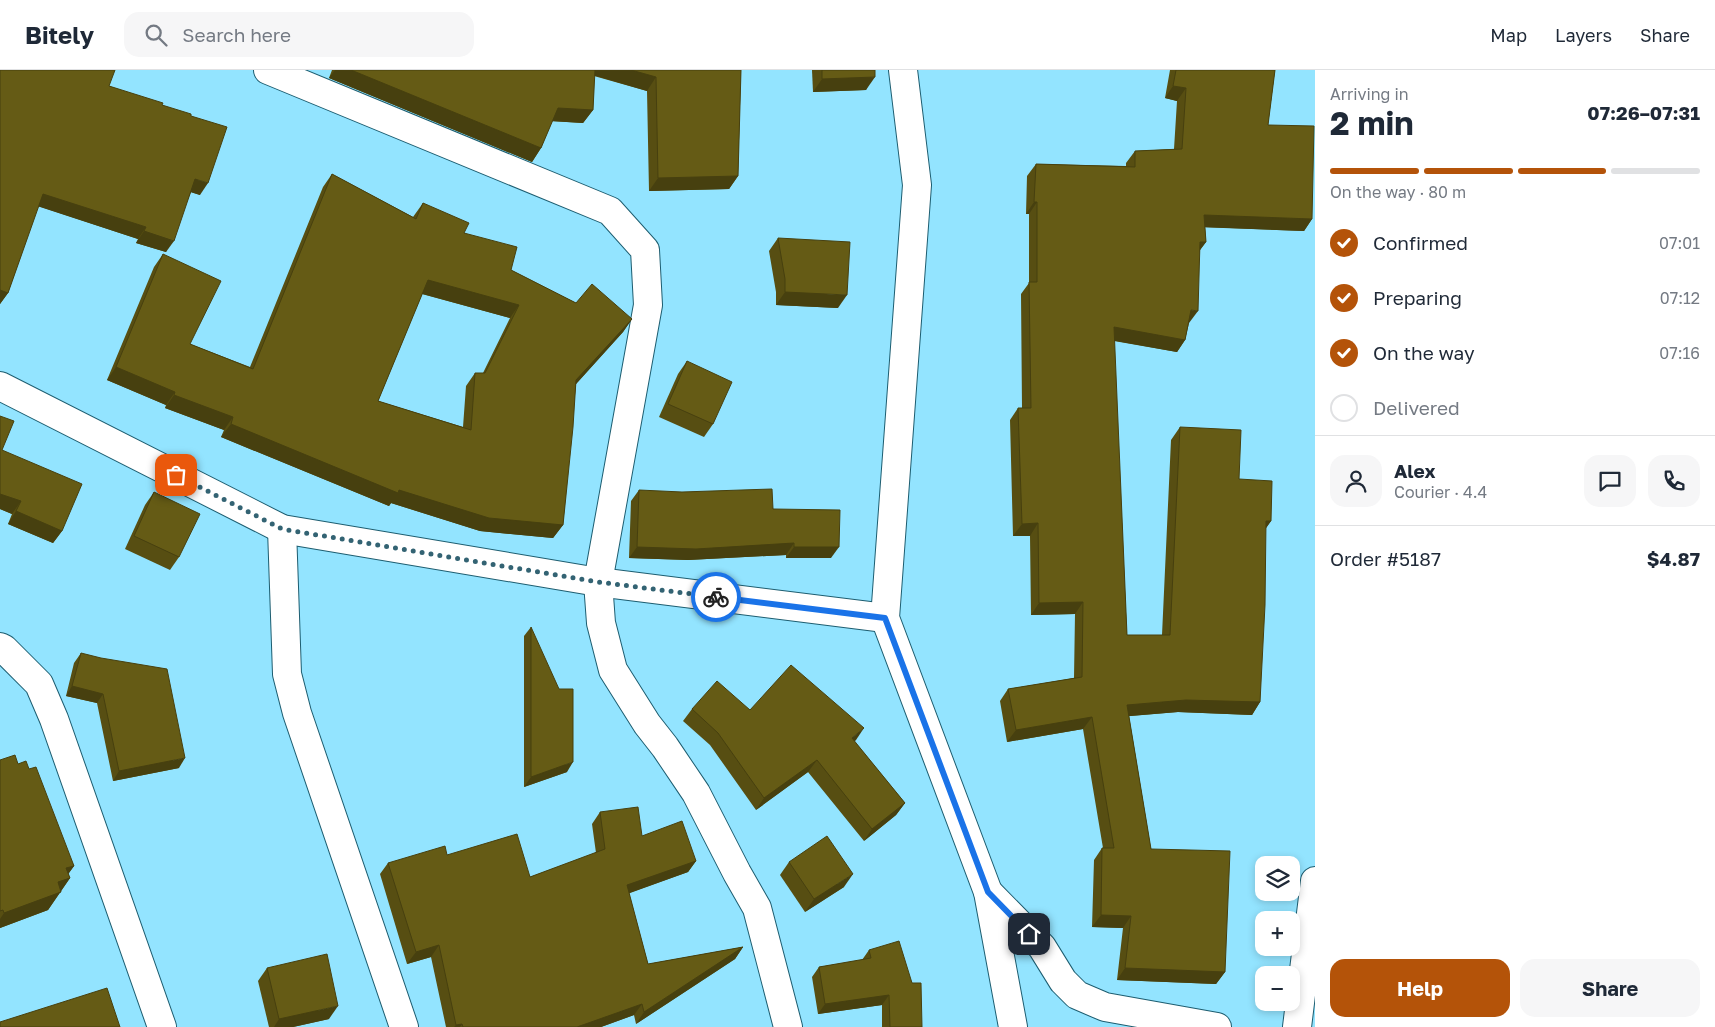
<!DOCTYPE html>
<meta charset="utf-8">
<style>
body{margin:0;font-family:"Golos Text",sans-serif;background:#f6f6f7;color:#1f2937;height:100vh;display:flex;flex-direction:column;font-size:19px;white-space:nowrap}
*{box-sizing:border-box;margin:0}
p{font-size:16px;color:#747a83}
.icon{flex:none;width:28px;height:28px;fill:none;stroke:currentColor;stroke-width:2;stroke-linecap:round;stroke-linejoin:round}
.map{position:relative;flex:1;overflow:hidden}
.sheet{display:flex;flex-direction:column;background:#fff;width:400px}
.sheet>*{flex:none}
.buttons{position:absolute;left:1255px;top:786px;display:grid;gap:10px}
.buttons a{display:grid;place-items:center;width:45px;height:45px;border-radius:10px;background:#fff;box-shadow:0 2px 8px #0003;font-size:25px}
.pin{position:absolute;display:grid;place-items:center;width:42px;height:42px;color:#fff;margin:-21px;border-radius:10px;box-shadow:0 2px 8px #0006}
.courier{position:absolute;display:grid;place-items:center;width:50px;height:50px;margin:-25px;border:4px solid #1a73e8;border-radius:50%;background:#fff;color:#222;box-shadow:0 1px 6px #0007}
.head em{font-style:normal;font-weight:700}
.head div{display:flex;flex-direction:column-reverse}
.head{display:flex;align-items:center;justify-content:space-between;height:85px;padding:0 15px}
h1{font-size:32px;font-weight:700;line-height:38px}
.bar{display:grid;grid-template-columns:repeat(4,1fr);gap:8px 5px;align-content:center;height:60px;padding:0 15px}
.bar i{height:6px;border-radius:4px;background:#e0e1e3}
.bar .current{background:#b45309}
.bar p{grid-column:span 4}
.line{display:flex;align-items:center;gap:12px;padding:0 15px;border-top:1px solid #e0e1e3}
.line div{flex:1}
.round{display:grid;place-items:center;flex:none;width:52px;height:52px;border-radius:15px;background:#f6f6f7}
ol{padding:0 15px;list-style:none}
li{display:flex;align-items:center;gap:15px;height:55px}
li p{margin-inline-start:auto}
li .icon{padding:5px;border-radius:50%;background:#b45309;color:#fff;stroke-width:4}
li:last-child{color:#747a83}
li i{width:28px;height:28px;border:2px solid #e0e1e3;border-radius:50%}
.cta{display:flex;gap:10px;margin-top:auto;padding:10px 15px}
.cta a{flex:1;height:58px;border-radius:15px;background:#b45309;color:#fff;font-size:20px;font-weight:700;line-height:58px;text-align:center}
.cta a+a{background:#f6f6f7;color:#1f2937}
header{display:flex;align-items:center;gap:30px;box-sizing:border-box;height:70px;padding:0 25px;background:#fff;border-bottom:1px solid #e0e1e3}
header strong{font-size:24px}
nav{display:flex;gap:28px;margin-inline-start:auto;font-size:18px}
.search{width:350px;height:45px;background:#f6f6f7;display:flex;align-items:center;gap:12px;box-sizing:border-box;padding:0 18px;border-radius:15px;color:#747a83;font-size:19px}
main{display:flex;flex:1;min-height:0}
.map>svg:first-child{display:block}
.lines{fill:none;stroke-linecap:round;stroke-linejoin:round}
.minor-casing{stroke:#1d5d70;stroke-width:30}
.minor{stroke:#fff;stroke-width:28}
.wall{fill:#574e12;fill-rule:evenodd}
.shaded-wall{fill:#47400f}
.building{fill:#655b15;stroke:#47400f;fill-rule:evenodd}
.done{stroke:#336373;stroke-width:5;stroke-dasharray:0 9}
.route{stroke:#1a73e8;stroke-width:6}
</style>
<header>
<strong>Bitely</strong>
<div class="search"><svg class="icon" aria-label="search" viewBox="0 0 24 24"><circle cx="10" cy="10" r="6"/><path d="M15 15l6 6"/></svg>Search here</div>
<nav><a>Map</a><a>Layers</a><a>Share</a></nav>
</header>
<main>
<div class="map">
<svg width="1315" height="957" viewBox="0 0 1315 957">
<rect width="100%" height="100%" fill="#93e4ff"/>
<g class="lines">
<defs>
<g id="minor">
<polyline points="268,0 610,141 645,180 648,235 598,512 601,553 613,600 647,654 665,677 696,723 737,803 757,838 788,957"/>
<polyline points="903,0 917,115 885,548 988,822 1013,957"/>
<polyline points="0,316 282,459 598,512 885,548"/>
<polyline points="282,459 287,604 297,643 404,957"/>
<polyline points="0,577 4,579 39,614 54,649 162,957"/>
<polyline points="988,822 1042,877 1063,911 1077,925 1105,937 1217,957"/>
<polyline points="1297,957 1315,811"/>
</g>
</defs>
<use href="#minor" class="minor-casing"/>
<use href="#minor" class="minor"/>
</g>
<g class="wall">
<polygon points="0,0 109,16 191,46 200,125 191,122 166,182 136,173 138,169 38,136 8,223 0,234"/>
<polygon points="332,0 741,0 738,106 729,119 649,121 647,21 594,6 593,40 583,53 552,51 541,78 532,92 329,8"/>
<polygon points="812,0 875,0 866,20 813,22"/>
<polygon points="1170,0 1275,0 1268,55 1312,149 1304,161 1205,157 1206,172 1200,180 1189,253 1185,270 1177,282 1114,271 1127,565 1162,565 1171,370 1180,357 1239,409 1271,451 1265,459 1260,632 1252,645 1178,642 1129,646 1151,779 1225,902 1216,914 1117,910 1123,858 1092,857 1094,790 1102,778 1103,778 1083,659 1007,672 1000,631 1008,619 1074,608 1075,544 1031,545 1030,466 1013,466 1010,350 1018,338 1022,338 1021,224 1029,213 1029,144 1026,144 1027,106 1036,94 1126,96 1126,93 1135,81 1174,79 1177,31 1165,28"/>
<path d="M332,104l81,43 10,-14 41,30 47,37 65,33 56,16 -9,13 -47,52 -13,141 -10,13 -73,-7 -89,-28 -2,3 -168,-69 3,-7 -59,-22 1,-3 -59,-25 47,-113 9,-13 27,90 60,23 73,-180zM422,224l88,24 -27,55h-8l-9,13 -3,41 -85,-26z"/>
<polygon points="778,168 838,238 776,235 776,222 769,181"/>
<polygon points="687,291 713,354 704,367 659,347 678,304"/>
<polygon points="0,346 2,380 62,461 53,473 8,454 12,444 0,439"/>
<polygon points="639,420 773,439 831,488 786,488 786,485 688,490 629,488 631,431"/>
<polygon points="154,422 179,487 170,500 125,479 145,435"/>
<polygon points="531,557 567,702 524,717 524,566"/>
<polygon points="81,583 179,698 113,711 97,633 66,626 74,593"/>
<polygon points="692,639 750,640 856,670 854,671 905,733 896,745 864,771 808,702 756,740 710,675 683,651"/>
<polygon points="0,690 18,694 29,699 74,796 68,804 70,808 48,840 0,858"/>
<polygon points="600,742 642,766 696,791 688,802 629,823 648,894 743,877 735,889 636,954 634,945 601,957 446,957 431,887 407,894 380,804 388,793 447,785 530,807 596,783 592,754"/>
<polygon points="789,792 844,817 805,842 780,805"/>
<polygon points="869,880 922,957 882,957 882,935 818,944 812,907 819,897 862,890"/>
<polygon points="267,898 329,949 293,957 269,957 258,911"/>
</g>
<g class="shaded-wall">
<polygon points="335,0 351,0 541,78 532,92 329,8"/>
<polygon points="588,0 631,0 656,7 647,21 586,3"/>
<polygon points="875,7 866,20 813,22 822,9"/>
<polygon points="1173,16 1186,18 1177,31 1165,28"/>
<polygon points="558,38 593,40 583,53 549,51"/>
<polygon points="738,106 729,119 649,121 658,108"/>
<polygon points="195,109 208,113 200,125 187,121"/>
<polygon points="43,124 146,157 138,169 34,135"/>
<polygon points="1034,132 1037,132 1029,144 1026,144"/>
<polygon points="1204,145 1312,149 1304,161 1196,157"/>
<polygon points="144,161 174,171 166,182 136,173"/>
<polygon points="1200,172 1206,172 1197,184"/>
<polygon points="428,210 519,235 510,248 419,223"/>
<polygon points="0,220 8,223 0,234"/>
<polygon points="785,222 847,225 838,238 776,235"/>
<polygon points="1191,240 1198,241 1189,253 1183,252"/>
<polygon points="632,249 623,262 567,324 576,310"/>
<polygon points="1114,257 1185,270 1177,282 1105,269"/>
<polygon points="116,297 175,322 166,335 107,310"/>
<polygon points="174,325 233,347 224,360 165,338"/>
<polygon points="231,354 399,420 563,455 553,468 480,461 391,433 389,436 221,367"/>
<polygon points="0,424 21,431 12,444 0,439"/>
<polygon points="16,441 62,461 53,473 8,454"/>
<polygon points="1266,451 1271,451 1262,464"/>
<polygon points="1038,453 1030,466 1013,466 1022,454"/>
<polygon points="794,473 786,485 688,490 629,488 637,477"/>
<polygon points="794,477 839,477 831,488 786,488"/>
<polygon points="1083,532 1075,544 1031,545 1039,533"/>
<polygon points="72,616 103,624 97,633 66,626"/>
<polygon points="1186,630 1260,632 1252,645 1178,642 1119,647 1127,635"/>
<polygon points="1092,647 1083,659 1007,672 1016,660"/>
<polygon points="864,658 856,670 843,680 852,668"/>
<polygon points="185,688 179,698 113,711 119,701"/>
<polygon points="817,690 808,702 756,740 764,728"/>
<polygon points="573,692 567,702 524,717 531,707"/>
<polygon points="905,733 896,745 864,771 872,759"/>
<polygon points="696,791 688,802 619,827 627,815"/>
<polygon points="74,796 64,810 70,808 48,840 0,858 0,849 4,843 66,798"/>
<polygon points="853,804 844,817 805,842 814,829"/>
<polygon points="1101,845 1131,846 1123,858 1092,857"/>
<polygon points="439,875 431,887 407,894 416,882"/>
<polygon points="743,877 735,889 636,954 644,942"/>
<polygon points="1125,898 1225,902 1216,914 1117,910"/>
<polygon points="889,925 882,935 818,944 825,934"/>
<polygon points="642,934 634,945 601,957 577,957"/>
<polygon points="338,936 329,949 293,957 274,957 279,949"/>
<polygon points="462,954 460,957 454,957 456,955"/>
</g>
<g class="building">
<polygon points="0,0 115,0 109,16 163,33 162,35 191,44 191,46 227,57 208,113 195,109 174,171 144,161 146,157 43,124 8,223 0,220"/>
<polygon points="351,0 595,0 593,40 558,38 541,78"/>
<polygon points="631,0 741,0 738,106 658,108 656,7"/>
<polygon points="822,0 875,0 875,7 822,9"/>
<polygon points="1176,0 1275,0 1268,55 1314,56 1312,149 1204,145 1206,172 1200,172 1198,241 1191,240 1185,270 1114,257 1127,565 1170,565 1180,357 1241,360 1239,409 1272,411 1271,451 1266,451 1265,535 1260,632 1186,630 1127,635 1151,779 1230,781 1225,902 1125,898 1131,846 1101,845 1102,778 1114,778 1092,647 1016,660 1008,619 1082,607 1083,532 1039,533 1038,453 1022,454 1018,338 1031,338 1029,212 1037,212 1037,132 1034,132 1036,94 1135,97 1135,81 1182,79 1186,18 1173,16"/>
<path d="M332,104l84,45 7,-16 46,20 -5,10 53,14 -6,23 65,33 16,-19 40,35 -56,61 -3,47 -10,98 -74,-7 -90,-28 -1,3 -167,-69 2,-7 -59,-22 1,-3 -59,-25 47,-113 58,27 -31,63 63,25zM428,210l91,25 -34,68h-10l-4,57 -93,-29z"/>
<polygon points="778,168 850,172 847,225 785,222 785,209"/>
<polygon points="687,291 732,312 713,354 668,334"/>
<polygon points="0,346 14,351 2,380 82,414 62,461 16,441 21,431 0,424"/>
<polygon points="772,419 773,439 840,440 839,477 794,477 794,473 696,479 637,477 639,420 682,422"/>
<polygon points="154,422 200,444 179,487 134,466"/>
<polygon points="531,557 559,619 573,619 573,692 531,707"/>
<polygon points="81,583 101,588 167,599 185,688 119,701 103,624 72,616"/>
<polygon points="791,595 864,658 852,668 905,733 872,759 817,690 764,728 718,663 692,639 717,611 750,640"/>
<polygon points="15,685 18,694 26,691 29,699 36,697 74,796 66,798 70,808 58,812 61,822 4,843 3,840 0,841 0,690"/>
<polygon points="638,737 642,766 682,751 696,791 627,815 648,894 743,877 644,942 642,934 577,957 463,957 462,954 456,955 439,875 416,882 388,793 445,776 447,785 517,764 530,807 605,779 600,742"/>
<polygon points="827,766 853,804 814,829 789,792"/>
<polygon points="899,871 912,913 921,913 922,957 890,957 889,925 825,934 819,897 871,888 869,880"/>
<polygon points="327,884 338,936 279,949 267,898"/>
<polygon points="107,918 120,957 0,957 0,952"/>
</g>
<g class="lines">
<polyline class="done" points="176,405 282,459 598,512 716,527"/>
<polyline class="route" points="716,527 885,548 988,822 1029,864"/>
</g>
</svg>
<div class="buttons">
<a><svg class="icon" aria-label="layers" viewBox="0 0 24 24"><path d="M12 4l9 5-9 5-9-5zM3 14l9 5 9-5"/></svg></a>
<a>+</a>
<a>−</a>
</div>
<div class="pin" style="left:176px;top:405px;background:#ea580c"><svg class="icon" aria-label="bag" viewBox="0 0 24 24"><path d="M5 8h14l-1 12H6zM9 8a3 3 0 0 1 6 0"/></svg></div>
<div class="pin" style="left:1029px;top:864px;background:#1f2937"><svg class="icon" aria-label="home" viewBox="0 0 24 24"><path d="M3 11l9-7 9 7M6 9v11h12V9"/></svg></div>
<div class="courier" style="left:716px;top:527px"><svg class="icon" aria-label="bike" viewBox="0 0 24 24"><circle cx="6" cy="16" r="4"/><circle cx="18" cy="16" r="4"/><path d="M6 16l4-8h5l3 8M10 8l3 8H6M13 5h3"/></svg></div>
</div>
<section class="sheet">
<div class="head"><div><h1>2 min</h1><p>Arriving in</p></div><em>07:26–07:31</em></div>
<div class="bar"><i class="current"></i><i class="current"></i><i class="current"></i><i></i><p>On the way · 80 m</p></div>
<ol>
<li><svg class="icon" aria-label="check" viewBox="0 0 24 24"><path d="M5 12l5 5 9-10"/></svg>Confirmed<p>07:01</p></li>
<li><svg class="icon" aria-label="check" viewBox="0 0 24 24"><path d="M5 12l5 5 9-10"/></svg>Preparing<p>07:12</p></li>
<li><svg class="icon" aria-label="check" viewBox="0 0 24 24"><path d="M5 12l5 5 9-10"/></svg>On the way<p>07:16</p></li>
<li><i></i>Delivered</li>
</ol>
<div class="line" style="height:90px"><a class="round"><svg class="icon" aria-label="person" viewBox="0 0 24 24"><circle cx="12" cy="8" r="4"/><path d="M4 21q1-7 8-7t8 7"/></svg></a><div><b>Alex</b><p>Courier · 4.4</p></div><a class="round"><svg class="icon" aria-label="chat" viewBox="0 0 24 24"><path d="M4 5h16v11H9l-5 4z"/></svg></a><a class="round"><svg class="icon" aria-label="phone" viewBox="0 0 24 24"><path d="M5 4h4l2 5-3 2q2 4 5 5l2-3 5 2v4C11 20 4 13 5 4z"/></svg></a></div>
<div class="line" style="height:65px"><div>Order #5187</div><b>$4.87</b></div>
<div class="cta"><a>Help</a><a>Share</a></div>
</section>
</main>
